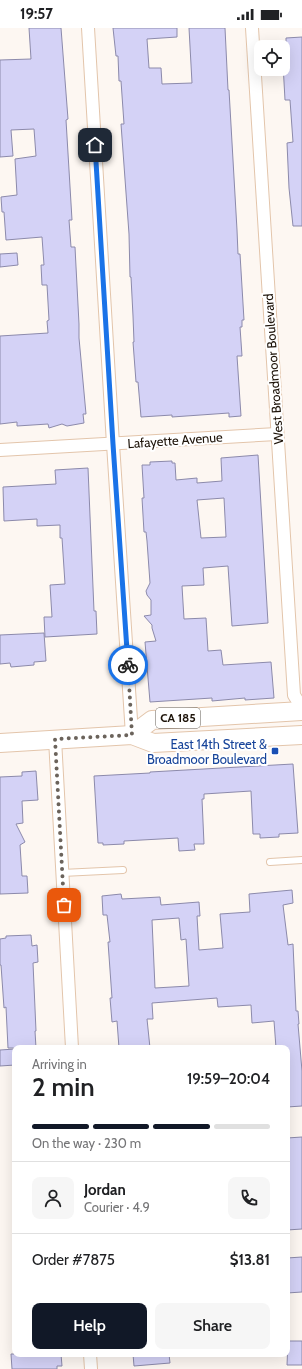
<!DOCTYPE html>
<meta charset="utf-8">
<style>
body{margin:0;font-family:Cabin,sans-serif;background:#f6f6f6;color:#202124;height:100vh;display:flex;flex-direction:column;font-size:15px;white-space:nowrap}
*{box-sizing:border-box;margin:0}
p{font-size:13px;color:#757577}
.icon{flex:none;width:22px;height:22px;fill:none;stroke:currentColor;stroke-width:2;stroke-linecap:round;stroke-linejoin:round}
.map{position:relative;flex:1;overflow:hidden}
.details{position:absolute;left:12px;top:1017px;width:278px;height:312px;display:flex;flex-direction:column;background:#fff;border-radius:8px;box-shadow:0 4px 16px #0002}
.details>*{flex:none}
.controls{position:absolute;left:254px;top:12px;display:grid;gap:8px}
.controls a{display:grid;place-items:center;width:36px;height:36px;border-radius:8px;background:#fff;box-shadow:0 4px 16px #0002;font-size:20px}
.pin{position:absolute;display:grid;place-items:center;width:34px;height:34px;color:#fff;margin:-17px;border-radius:8px;box-shadow:0 2px 6px #0006}
.courier{position:absolute;display:grid;place-items:center;width:40px;height:40px;margin:-20px;border:3px solid #1a73e8;border-radius:50%;background:#fff;color:#222;box-shadow:0 1px 5px #0007}
.headline em{font-style:normal;font-weight:600}
.headline div{display:flex;flex-direction:column-reverse}
.headline{display:flex;align-items:center;justify-content:space-between;height:68px;padding:0 20px}
h1{font-size:26px;font-weight:600;line-height:30px}
.bar{display:grid;grid-template-columns:repeat(4,1fr);gap:6px 4px;align-content:center;height:48px;padding:0 20px}
.bar i{height:5px;border-radius:3px;background:#e0e0e0}
.bar .active{background:#111827}
.bar p{grid-column:span 4}
.line{display:flex;align-items:center;gap:10px;padding:0 20px;border-top:1px solid #e0e0e0}
.line div{flex:1}
.round{display:grid;place-items:center;flex:none;width:42px;height:42px;border-radius:8px;background:#f6f6f6}
.cta{display:flex;gap:8px;margin-top:auto;padding:8px 20px}
.cta a{flex:1;height:46px;border-radius:8px;background:#111827;color:#fff;font-size:16px;font-weight:600;line-height:46px;text-align:center}
.cta a+a{background:#f6f6f6;color:#202124}
.status{display:flex;justify-content:space-between;align-items:center;height:28px;padding:0 20px;background:#fff;direction:ltr}
.status svg{height:11px;fill:currentColor}
.map>svg:first-child{display:block}
.building{fill:#d4d2f6;stroke:#8c8aab;fill-rule:evenodd}
.lines{fill:none;stroke-linecap:round;stroke-linejoin:round}
.lane-casing{stroke:#e3c5ab;stroke-width:8}
.street-casing{stroke:#e3c5ab;stroke-width:14}
.primary-casing{stroke:#e3c5ab;stroke-width:20}
.lane{stroke:#fff;stroke-width:6}
.street{stroke:#fff;stroke-width:12}
.primary{stroke:#fff;stroke-width:18}
.done{stroke:#6b635b;stroke-width:4;stroke-dasharray:0 7.2}
.route{stroke:#1a73e8;stroke-width:5}
.transit-dot{fill:#1a4fb4;stroke:#fff;stroke-width:1.5}
.labels{text-anchor:middle;stroke-width:4;stroke-linejoin:round;paint-order:stroke}
.shield{fill:#fff;stroke:#615a53;stroke-width:1}
.shield-label{font-size:12px;font-weight:bold;fill:#1d1309}
.street-label{font-size:13px;fill:#1d1309;stroke:#fff}
.transit-label{font-size:13px;fill:#164399;stroke:#fff;text-anchor:end}
</style>
<div class="status"><b>19:57</b><svg viewBox="0 0 49 12"><path d="M0 12V9h3v3zM5 12V6h3v6zM10 12V3h3v9zM15 12V0h3v12zM26 1h20v11H26zM47 4h2v5h-2z"/></svg></div>
<div class="map">
<svg width="302" height="1341" viewBox="0 0 302 1341">
<rect width="100%" height="100%" fill="#fdf7f2"/>
<g class="building">
<polygon points="29,0 61,0 68,91 66,92 72,192 69,192 71,219 75,219 79,296 79,310 86,386 83,386 84,395 67,398 62,396 49,400 48,396 17,398 17,394 0,396 0,308 48,305 47,293 49,292 47,257 42,257 41,237 44,237 42,209 6,212 4,184 2,184 1,169 17,167 15,131 36,128 34,101 11,102 13,128 0,129 0,32 31,31"/>
<polygon points="113,0 177,0 177,9 147,11 149,40 161,40 162,56 192,55 189,0 225,0 228,62 229,62 237,202 238,226 240,226 244,292 242,292 242,299 240,299 242,328 237,328 241,388 229,389 229,385 172,389 172,387 141,389 138,354 136,354 133,314 134,314 133,288 131,249 130,249 129,206 121,96 124,96 121,53 119,53 118,28 116,28"/>
<polygon points="302,9 302,198 293,198 289,160 287,115 293,114 290,72 285,72 282,18 286,18 286,10"/>
<polygon points="17,225 18,237 0,239 0,226"/>
<path d="M258,427l10,168 -36,3 -4,-60 -25,2 1,17 -22,1 2,33 22,-1 2,33 13,-1 2,15 48,-3 3,36 -29,2v-2l-33,3v-3l-62,4 -5,-60 11,-1 -4,-13v-3l-8,-9 7,-1v-15l-4,-5 -1,-4 4,-8 -3,-42 -1,-9h-2l-2,-34h2l-2,-33h8v-3l22,-1v2h3l1,17 21,-2v5l25,-2 -1,-23zM224,470l2,39 -25,1 -4,-38z"/>
<polygon points="88,440 94,583 96,583 97,606 45,609 44,589 52,589 50,557 65,556 62,510 60,510 60,497 37,498 37,491 4,493 3,459 56,456 55,442"/>
<polygon points="44,605 46,633 34,634 34,637 11,639 10,635 0,636 0,607"/>
<polygon points="293,736 298,805 279,806 279,809 260,810 260,806 253,806 251,763 204,766 204,771 202,771 204,816 194,816 195,822 179,823 178,810 124,813 124,816 103,817 103,815 98,815 94,748 150,745 150,744"/>
<polygon points="36,743 38,772 22,773 23,795 16,796 25,814 20,817 22,848 27,848 28,865 0,866 0,749 22,748 22,744"/>
<path d="M292,862l1,13 -10,2 5,40 5,-1 3,67h2l1,13h-1l4,47v35l-15,1v-59h-11l-2,-27 -22,2 -1,-18 -33,2 -1,-9 -65,5 1,16h-6l3,29h-31l-2,-27 -5,1 -2,-24h2l-4,-56h2l-3,-27h-4l-1,-19 19,-2 1,5 38,-2 1,8 38,-3 1,14h-3l2,34 24,-2 -3,-34 30,-2 -1,-18zM179,890l2,22 5,-1 3,47 -34,2 -3,-68z"/>
<polygon points="31,907 32,918 37,917 38,934 33,935 36,1003 35,1003 36,1020 8,1020 6,979 4,980 1,937 0,937 0,911 6,910 6,908"/>
<polygon points="15,1021 15,1037 0,1038 0,1022"/>
<polygon points="302,1109 302,1201 287,1202 287,1110"/>
<polygon points="302,1229 302,1264 287,1265 287,1230"/>
<polygon points="288,1313 302,1313 302,1337 287,1337"/>
<polygon points="11,1326 61,1326 62,1338 57,1338 57,1341 12,1341"/>
<polygon points="133,1326 169,1326 170,1335 134,1338"/>
</g>
<g class="lines">
<defs>
<g id="lane">
<polyline points="270,834 302,832"/>
<polyline points="62,845 123,842"/>
</g>
<g id="street">
<polyline points="88,0 113,416 132,707"/>
<polyline points="252,0 294,667 302,680"/>
<polyline points="0,422 277,406"/>
<polyline points="55,711 72,1020"/>
<polyline points="90,1326 91,1341"/>
</g>
<g id="primary">
<polyline points="132,707 152,692 302,683"/>
<polyline points="0,715 132,707 153,715 302,707"/>
</g>
</defs>
<use href="#lane" class="lane-casing"/>
<use href="#street" class="street-casing"/>
<use href="#primary" class="primary-casing"/>
<use href="#lane" class="lane"/>
<use href="#street" class="street"/>
<use href="#primary" class="primary"/>
</g>
<g class="lines">
<polyline class="done" points="64,877 55,711 132,707 128,637"/>
<polyline class="route" points="95,117 113,416 128,637"/>
</g>
<rect class="transit-dot" x="271" y="719" width="8" height="8" rx="2"/>
<g class="labels">
<rect class="shield" x="156" y="680" width="44" height="20" rx="3"/>
<g class="shield-label">
<text x="178" y="694">CA 185</text>
</g>
<g class="street-label">
<text transform="translate(273 341) rotate(-94)" y="5">West Broadmoor Boulevard</text>
<text transform="translate(175 412) rotate(-4)" y="5">Lafayette Avenue</text>
</g>
<g class="transit-label">
<text x="267" y="721">East 14th Street &amp;<tspan x="267" dy="15">Broadmoor Boulevard</tspan></text>
</g>
</g>
</svg>
<div class="controls">
<a><svg class="icon" aria-label="locate" viewBox="0 0 24 24"><circle cx="12" cy="12" r="6"/><path d="M12 2v4M12 18v4M2 12h4M18 12h4"/></svg></a>
</div>
<div class="pin" style="left:64px;top:877px;background:#ea580c"><svg class="icon" aria-label="bag" viewBox="0 0 24 24"><path d="M5 8h14l-1 12H6zM9 8a3 3 0 0 1 6 0"/></svg></div>
<div class="pin" style="left:95px;top:117px;background:#1f2937"><svg class="icon" aria-label="home" viewBox="0 0 24 24"><path d="M3 11l9-7 9 7M6 9v11h12V9"/></svg></div>
<div class="courier" style="left:128px;top:637px"><svg class="icon" aria-label="bike" viewBox="0 0 24 24"><circle cx="6" cy="16" r="4"/><circle cx="18" cy="16" r="4"/><path d="M6 16l4-8h5l3 8M10 8l3 8H6M13 5h3"/></svg></div>
<section class="details">
<div class="headline"><div><h1>2 min</h1><p>Arriving in</p></div><em>19:59–20:04</em></div>
<div class="bar"><i class="active"></i><i class="active"></i><i class="active"></i><i></i><p>On the way · 230 m</p></div>
<div class="line" style="height:72px"><a class="round"><svg class="icon" aria-label="person" viewBox="0 0 24 24"><circle cx="12" cy="8" r="4"/><path d="M4 21q1-7 8-7t8 7"/></svg></a><div><b>Jordan</b><p>Courier · 4.9</p></div><a class="round"><svg class="icon" aria-label="phone" viewBox="0 0 24 24"><path d="M5 4h4l2 5-3 2q2 4 5 5l2-3 5 2v4C11 20 4 13 5 4z"/></svg></a></div>
<div class="line" style="height:52px"><div>Order #7875</div><b>$13.81</b></div>
<div class="cta"><a>Help</a><a>Share</a></div>
</section>
</div>
